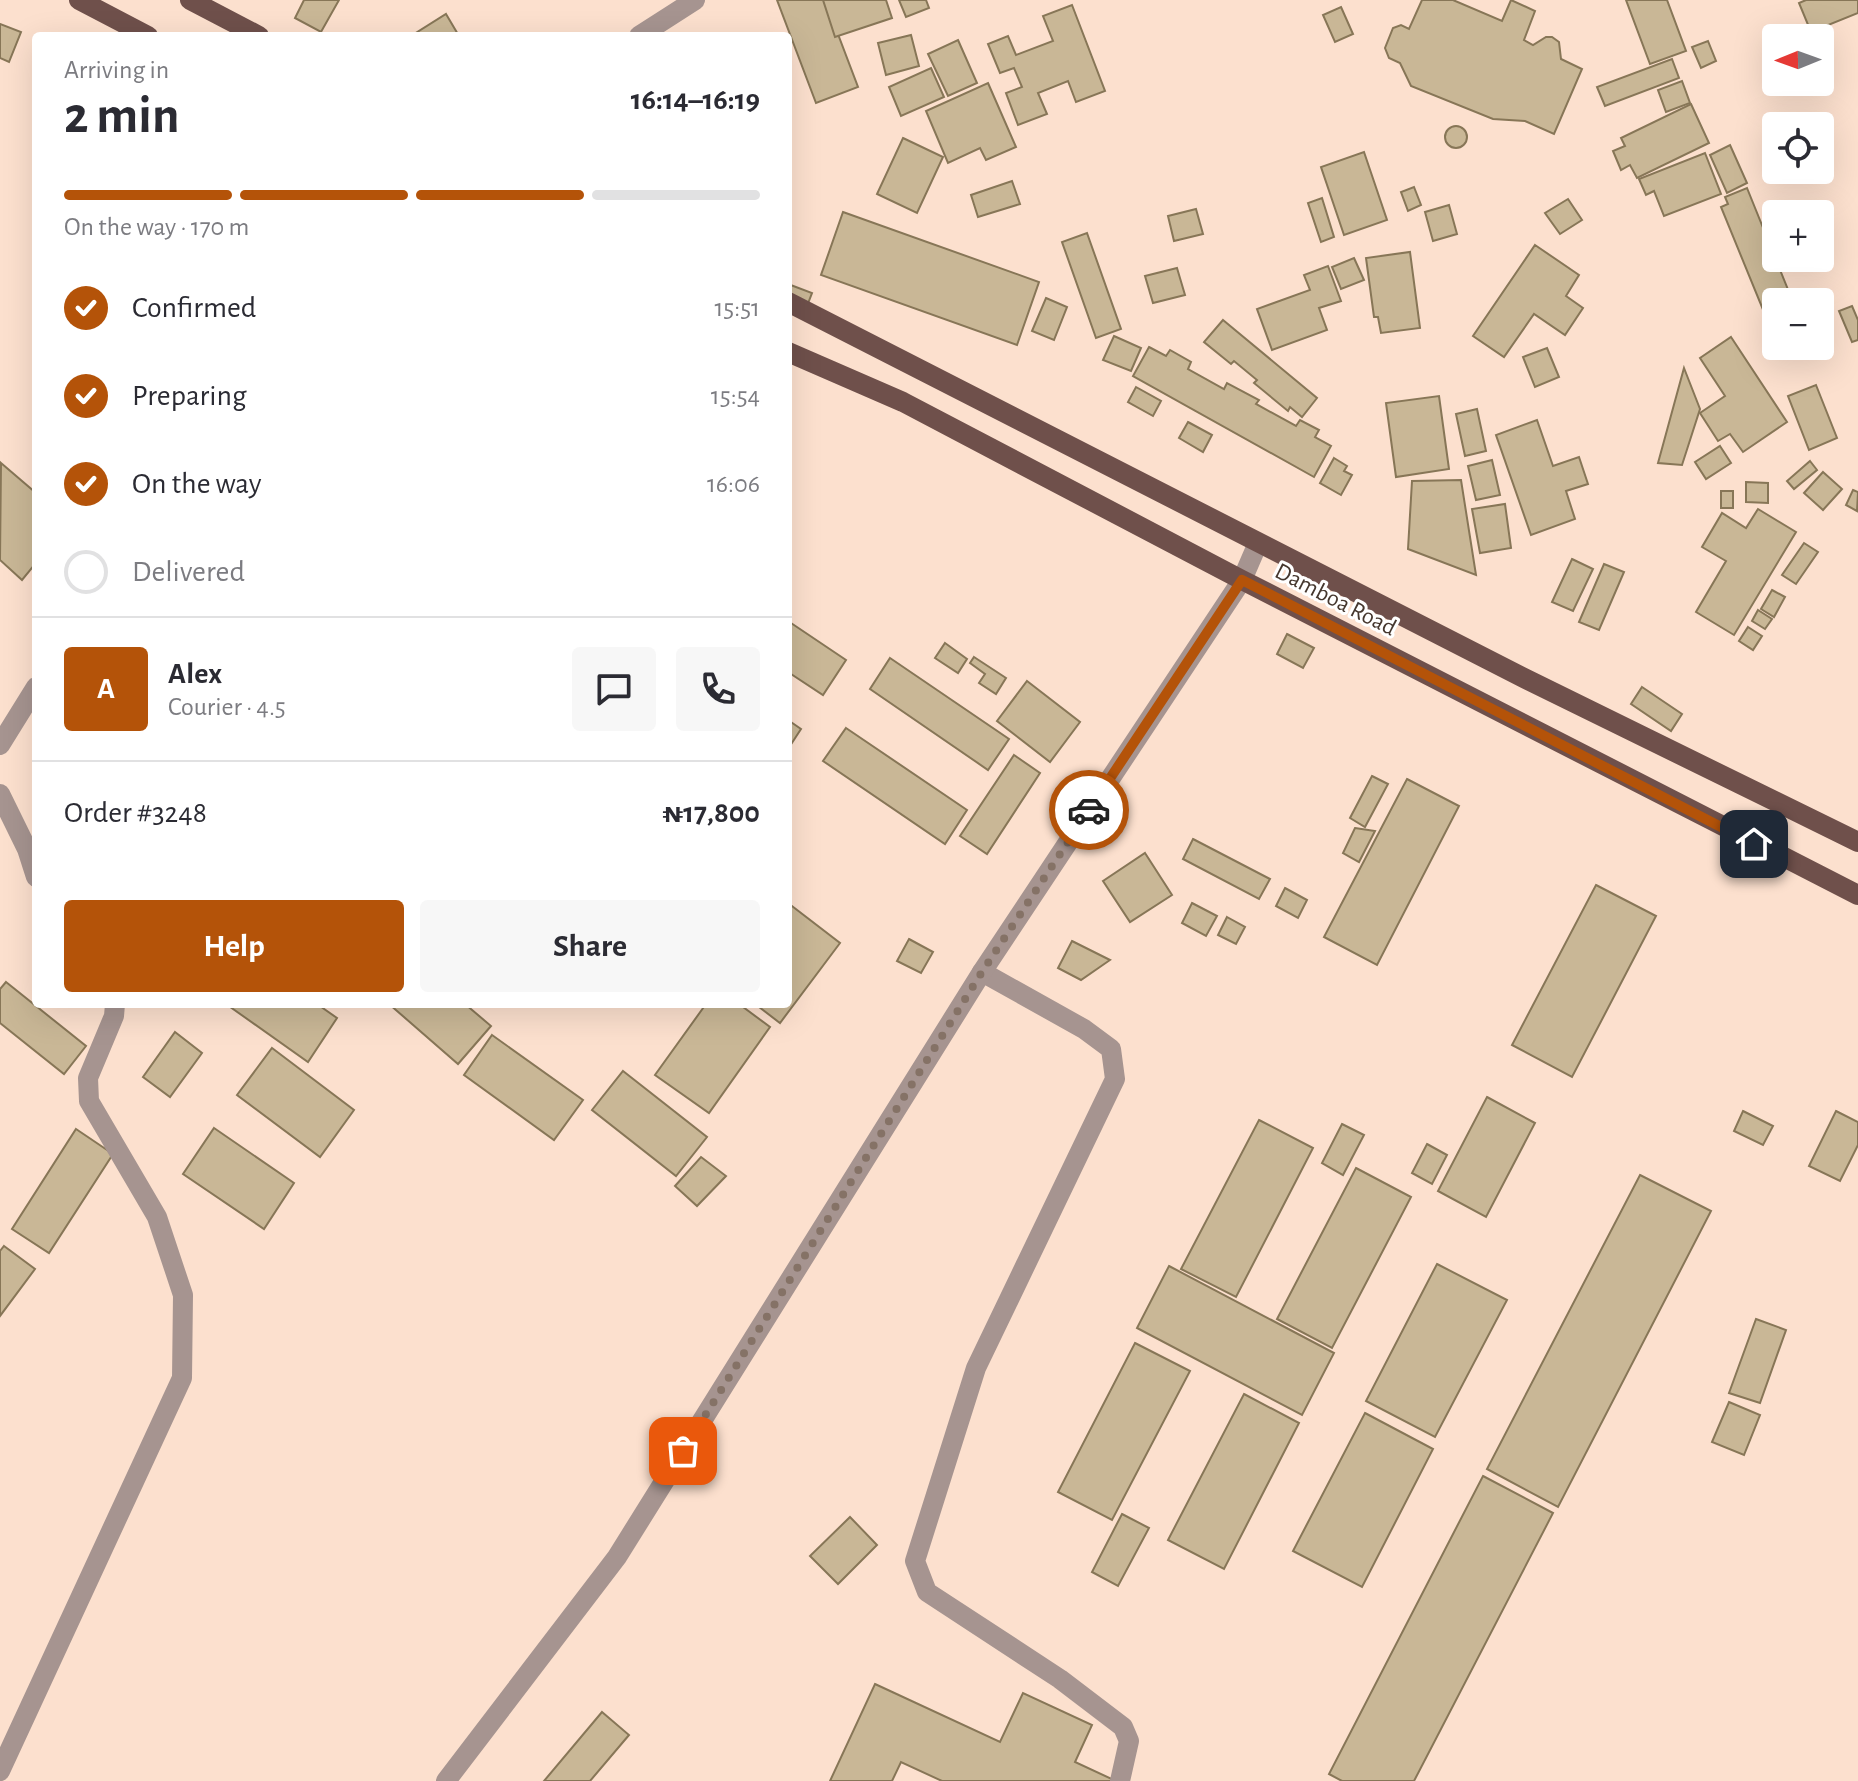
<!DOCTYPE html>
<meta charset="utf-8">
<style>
body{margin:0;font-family:"Alegreya Sans",sans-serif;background:#f7f7f7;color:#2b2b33;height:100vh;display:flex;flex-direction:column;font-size:30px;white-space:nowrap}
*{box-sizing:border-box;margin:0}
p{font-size:26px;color:#7c7c81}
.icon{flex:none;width:44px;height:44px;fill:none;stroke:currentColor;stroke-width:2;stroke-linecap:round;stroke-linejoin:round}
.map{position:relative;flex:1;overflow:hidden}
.details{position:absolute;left:32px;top:32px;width:760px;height:976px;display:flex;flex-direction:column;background:#fff;border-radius:8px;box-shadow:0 8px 32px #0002}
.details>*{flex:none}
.needle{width:52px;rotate:269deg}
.tools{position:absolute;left:1762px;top:24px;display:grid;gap:16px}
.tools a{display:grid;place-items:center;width:72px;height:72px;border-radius:8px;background:#fff;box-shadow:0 8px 32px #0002;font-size:40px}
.pin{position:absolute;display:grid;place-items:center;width:68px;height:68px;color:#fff;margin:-34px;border-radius:16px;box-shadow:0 4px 12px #0006}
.courier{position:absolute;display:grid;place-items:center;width:80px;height:80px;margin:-40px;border:6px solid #b45309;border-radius:50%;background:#fff;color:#222;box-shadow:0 2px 10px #0007}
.headline em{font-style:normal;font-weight:700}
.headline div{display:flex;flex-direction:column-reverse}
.headline{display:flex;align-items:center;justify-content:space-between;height:136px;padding:0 32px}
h1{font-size:52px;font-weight:700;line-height:60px}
.bar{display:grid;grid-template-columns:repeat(4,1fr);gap:12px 8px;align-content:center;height:96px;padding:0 32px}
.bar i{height:10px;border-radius:6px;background:#e1e1e2}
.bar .on{background:#b45309}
.bar p{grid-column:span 4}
.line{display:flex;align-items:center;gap:20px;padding:0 32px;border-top:2px solid #e1e1e2}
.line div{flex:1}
.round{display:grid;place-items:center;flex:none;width:84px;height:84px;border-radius:8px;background:#f7f7f7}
ol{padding:0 32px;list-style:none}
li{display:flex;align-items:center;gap:24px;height:88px}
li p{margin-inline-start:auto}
li .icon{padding:8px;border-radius:50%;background:#b45309;color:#fff;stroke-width:4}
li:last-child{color:#7c7c81}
li i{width:44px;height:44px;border:4px solid #e1e1e2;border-radius:50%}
.primary-button{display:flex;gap:16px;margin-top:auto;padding:16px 32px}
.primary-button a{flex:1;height:92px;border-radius:8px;background:#b45309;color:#fff;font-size:32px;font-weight:700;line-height:92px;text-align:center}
.primary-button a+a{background:#f7f7f7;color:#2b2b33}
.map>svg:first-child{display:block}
.building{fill:#c9b796;stroke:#877657;stroke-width:2}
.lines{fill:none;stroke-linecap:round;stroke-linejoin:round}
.minor{stroke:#a69490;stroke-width:20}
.major{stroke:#6f504b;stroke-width:20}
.done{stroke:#857266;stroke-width:8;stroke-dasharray:0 14.4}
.route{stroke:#b45309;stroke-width:10}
.labels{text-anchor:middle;stroke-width:6;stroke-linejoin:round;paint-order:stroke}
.street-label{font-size:24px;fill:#45372e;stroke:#fff}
</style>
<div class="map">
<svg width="1858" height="1781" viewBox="0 0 1858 1781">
<rect width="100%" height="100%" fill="#fce0ce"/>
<g class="building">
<polygon points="304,0 339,0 321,32 295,18"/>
<polygon points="777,0 825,0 858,87 816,103"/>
<polygon points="823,0 886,0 892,18 835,37"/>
<polygon points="899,0 926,0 929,8 906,17"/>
<polygon points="1422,0 1453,0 1502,21 1511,0 1535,11 1524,40 1533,45 1546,37 1552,37 1559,42 1561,59 1582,69 1554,134 1525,121 1493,119 1411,86 1400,63 1389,58 1385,48 1393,28 1401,25 1409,29"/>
<polygon points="1626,0 1667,0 1686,51 1650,64"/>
<polygon points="1806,0 1858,0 1858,13 1811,32 1799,3"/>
<polygon points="1072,5 1105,91 1076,102 1068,81 1038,93 1047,114 1018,125 1006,93 1022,87 1014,68 1000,73 988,44 1008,36 1016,55 1053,41 1043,16"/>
<polygon points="1341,7 1353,34 1335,42 1323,15"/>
<polygon points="446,14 459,36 411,36"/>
<polygon points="0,24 21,32 9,62 0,58"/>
<polygon points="911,35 919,66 886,75 878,43"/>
<polygon points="958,40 977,83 948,96 928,54"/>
<polygon points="1708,41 1716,61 1701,68 1692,47"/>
<polygon points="1672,59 1679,78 1605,106 1597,87"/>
<polygon points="931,68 944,97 901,116 889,87"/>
<polygon points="1682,81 1690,103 1666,112 1658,90"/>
<polygon points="988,83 1016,147 986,160 980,148 948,163 926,111"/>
<polygon points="1691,104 1709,143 1637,178 1630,165 1621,170 1613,151 1625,146 1621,138"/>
<circle cx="1456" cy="137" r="11"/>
<polygon points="903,138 943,157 917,213 877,194"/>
<polygon points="1730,145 1747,183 1727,193 1710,155"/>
<polygon points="1364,152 1387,220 1344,235 1321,167"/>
<polygon points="1705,153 1721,194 1664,216 1654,191 1646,195 1639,179"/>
<polygon points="1012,181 1020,204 978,217 971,195"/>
<polygon points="1414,187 1421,205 1408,211 1401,192"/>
<polygon points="1747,188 1793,302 1776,302 1776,324 1772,315 1766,317 1721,207 1728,204 1725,197"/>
<polygon points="1322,198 1334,237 1321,242 1308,203"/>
<polygon points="1568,199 1582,220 1560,234 1545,213"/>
<polygon points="1449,205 1457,234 1433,241 1425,212"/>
<polygon points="1196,209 1203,234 1174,241 1168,216"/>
<polygon points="843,212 1039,282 1017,345 821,275"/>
<polygon points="1087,233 1121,329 1096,338 1062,242"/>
<polygon points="1535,245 1579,275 1566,296 1583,308 1565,335 1534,314 1504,357 1473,336"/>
<polygon points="1410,252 1420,328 1381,333 1378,317 1374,317 1366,258"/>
<polygon points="1354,258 1364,280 1341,289 1332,267"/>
<polygon points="1328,266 1341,301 1319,308 1327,330 1272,350 1257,309 1310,290 1304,275"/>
<polygon points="1177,268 1185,295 1153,303 1145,276"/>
<polygon points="788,284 812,293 807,306 788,299"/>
<polygon points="1046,298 1067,307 1054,340 1032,331"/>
<polygon points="1852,306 1858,320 1858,340 1852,342 1839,311"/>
<polygon points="1223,320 1317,398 1302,417 1290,407 1288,411 1254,383 1257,380 1234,361 1231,364 1204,342"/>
<polygon points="1114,336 1141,348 1131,371 1103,360"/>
<polygon points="1731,337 1787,422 1743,452 1730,434 1718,441 1700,413 1725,396 1700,358"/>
<polygon points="1149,347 1166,356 1170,350 1191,362 1188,369 1224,389 1227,383 1259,400 1256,404 1296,426 1300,420 1319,430 1315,437 1331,446 1314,477 1133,376"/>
<polygon points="1547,348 1559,377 1535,387 1523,357"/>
<polygon points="1684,368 1700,409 1682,465 1658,463"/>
<polygon points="1816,385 1837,438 1809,450 1788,396"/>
<polygon points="1136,387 1161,401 1153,416 1128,402"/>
<polygon points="1439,396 1449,469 1396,477 1386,403"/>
<polygon points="1477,409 1486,451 1465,456 1456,414"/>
<polygon points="1537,420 1553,466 1579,457 1588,484 1566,491 1575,519 1531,535 1496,435"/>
<polygon points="1188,422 1212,435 1203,452 1179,438"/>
<polygon points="1720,446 1731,463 1706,479 1695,462"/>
<polygon points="1334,458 1347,466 1344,471 1352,475 1341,495 1320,483"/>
<polygon points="1492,460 1500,495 1476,500 1468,466"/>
<polygon points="1810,461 1817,470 1794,489 1787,481"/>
<polygon points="1,463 36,493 36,563 22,580 0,560"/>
<polygon points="1823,472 1842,489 1823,510 1804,493"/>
<polygon points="1461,480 1476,575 1408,549 1412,481"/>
<polygon points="1746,482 1768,483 1768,503 1746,502"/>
<polygon points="1853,490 1858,492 1857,511 1846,505"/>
<rect x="1721" y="491" width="12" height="17"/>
<polygon points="1505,504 1511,548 1480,553 1472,509"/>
<polygon points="1758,509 1796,532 1734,635 1696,612 1726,561 1702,547 1722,513 1746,528"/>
<polygon points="1804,543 1818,552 1796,584 1782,575"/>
<polygon points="1572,559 1593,569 1573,611 1552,602"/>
<polygon points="1604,564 1624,572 1599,630 1579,622"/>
<polygon points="1772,590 1785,597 1774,617 1761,609"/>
<polygon points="1758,610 1772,619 1765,629 1752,621"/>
<polygon points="788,621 846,660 823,695 788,672"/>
<polygon points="1748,627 1762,636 1753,650 1739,641"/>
<polygon points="1287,634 1314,648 1303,668 1277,654"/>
<polygon points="945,643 967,659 958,673 935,658"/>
<polygon points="974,657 1006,678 996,694 979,683 985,674 970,663"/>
<polygon points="890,658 1009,739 988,770 870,689"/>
<polygon points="1027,681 1080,722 1050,762 997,721"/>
<polygon points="1642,687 1682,714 1671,731 1631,704"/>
<polygon points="788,720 801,729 788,749"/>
<polygon points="846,728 967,810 945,844 823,761"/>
<polygon points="1014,755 1040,773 987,854 960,836"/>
<polygon points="1372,776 1388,784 1365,827 1350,818"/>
<polygon points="1407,779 1459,806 1377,965 1324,937"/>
<polygon points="1355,828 1375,831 1359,862 1343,853"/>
<polygon points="1193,839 1270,879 1259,899 1183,859"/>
<polygon points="1145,853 1172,895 1130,922 1103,881"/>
<polygon points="1596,885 1656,916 1572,1077 1512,1045"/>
<polygon points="1285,888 1307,900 1298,918 1276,906"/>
<polygon points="788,903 840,943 780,1023 755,1004 788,1004"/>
<polygon points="1192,903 1217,916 1206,936 1182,923"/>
<polygon points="1227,917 1245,927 1236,944 1218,935"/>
<polygon points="909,939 933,952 921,973 897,961"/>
<polygon points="1072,941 1110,960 1081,980 1058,968"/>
<polygon points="6,982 86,1046 64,1074 0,1023 0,989"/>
<polygon points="226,1004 317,1004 337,1018 308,1062"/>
<polygon points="389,1004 465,1004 491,1026 458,1064"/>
<polygon points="706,1004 739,1004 770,1027 709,1113 655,1075"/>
<polygon points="175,1032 202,1053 170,1097 143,1077"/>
<polygon points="492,1035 583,1100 554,1140 464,1075"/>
<polygon points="272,1048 354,1110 320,1157 237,1095"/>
<polygon points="623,1071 707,1137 676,1176 592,1110"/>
<polygon points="1487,1097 1535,1123 1486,1217 1438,1191"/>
<polygon points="1743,1111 1773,1126 1763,1145 1734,1131"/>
<polygon points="1836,1111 1858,1122 1858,1145 1840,1181 1809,1166"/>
<polygon points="1259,1120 1313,1148 1236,1297 1181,1269"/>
<polygon points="1342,1124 1364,1135 1343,1175 1322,1163"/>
<polygon points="214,1128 294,1183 264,1229 183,1174"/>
<polygon points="76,1129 113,1154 49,1253 12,1229"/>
<polygon points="1427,1144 1447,1155 1432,1184 1412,1173"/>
<polygon points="701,1157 726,1176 697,1206 675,1186"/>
<polygon points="1356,1168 1411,1197 1332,1348 1277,1319"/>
<polygon points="1640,1175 1711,1211 1558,1507 1487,1469"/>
<polygon points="4,1246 35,1269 0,1316 0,1251"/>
<polygon points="1437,1264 1507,1300 1435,1437 1366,1401"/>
<polygon points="1169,1266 1334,1353 1302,1415 1137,1328"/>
<polygon points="1756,1319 1786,1330 1760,1403 1729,1393"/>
<polygon points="1135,1343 1190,1371 1112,1520 1058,1492"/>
<polygon points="1244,1394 1299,1423 1224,1569 1168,1540"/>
<polygon points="1729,1402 1760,1415 1744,1455 1712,1442"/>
<polygon points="1365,1413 1433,1449 1362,1587 1293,1551"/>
<polygon points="1483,1476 1553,1513 1414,1781 1342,1781 1329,1774"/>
<polygon points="1122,1514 1149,1528 1118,1586 1092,1572"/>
<polygon points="850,1517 877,1545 838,1584 810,1556"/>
<polygon points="875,1684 1000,1742 1023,1693 1092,1725 1075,1762 1116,1781 942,1781 901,1762 892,1781 830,1781"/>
<polygon points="602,1712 629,1735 590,1781 544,1781"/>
</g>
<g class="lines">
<g class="minor">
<polyline points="639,36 695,0"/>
<polyline points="0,745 36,687"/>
<polyline points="0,794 27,849 36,877"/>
<polyline points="982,972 1084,1029 1111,1049 1115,1079 976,1368 915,1561 927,1592 1060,1679 1123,1727 1129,1741 1120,1781"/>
<polyline points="0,1771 182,1378 183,1295 157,1217 89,1101 88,1078 114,1016 115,1004"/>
<polyline points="446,1781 617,1557 982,972 1242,580 1258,543"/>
</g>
<g class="major">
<polyline points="79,0 148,36"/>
<polyline points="190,0 259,36"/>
<polyline points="788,302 1526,679 1858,842"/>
<polyline points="788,352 903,402 1242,580 1858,895"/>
</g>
</g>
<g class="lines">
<polyline class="done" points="683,1451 982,972 1089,810"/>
<polyline class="route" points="1089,810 1242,580 1754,844"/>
</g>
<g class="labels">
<g class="street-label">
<text transform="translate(1336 599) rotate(27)" y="8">Damboa Road</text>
</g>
</g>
</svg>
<div class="tools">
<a><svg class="needle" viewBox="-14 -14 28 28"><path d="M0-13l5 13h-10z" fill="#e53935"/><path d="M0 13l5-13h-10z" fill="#7c7c81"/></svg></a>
<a><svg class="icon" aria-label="locate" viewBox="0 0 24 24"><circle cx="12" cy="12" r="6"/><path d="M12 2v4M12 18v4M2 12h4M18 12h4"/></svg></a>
<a>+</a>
<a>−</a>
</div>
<div class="pin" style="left:683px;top:1451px;background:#ea580c"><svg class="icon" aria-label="bag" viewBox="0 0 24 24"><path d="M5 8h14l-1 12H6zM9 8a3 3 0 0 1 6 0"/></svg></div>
<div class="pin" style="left:1754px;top:844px;background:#1f2937"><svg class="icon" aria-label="home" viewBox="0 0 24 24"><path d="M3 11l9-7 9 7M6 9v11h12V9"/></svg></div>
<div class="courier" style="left:1089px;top:810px"><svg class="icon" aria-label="car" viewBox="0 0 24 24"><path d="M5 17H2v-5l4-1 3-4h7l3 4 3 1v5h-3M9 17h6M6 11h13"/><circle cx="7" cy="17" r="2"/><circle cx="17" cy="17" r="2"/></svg></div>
<section class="details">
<div class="headline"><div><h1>2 min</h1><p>Arriving in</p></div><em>16:14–16:19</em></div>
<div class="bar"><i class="on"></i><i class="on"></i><i class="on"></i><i></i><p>On the way · 170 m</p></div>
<ol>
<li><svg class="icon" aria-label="check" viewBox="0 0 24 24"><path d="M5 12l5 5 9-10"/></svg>Confirmed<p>15:51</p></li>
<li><svg class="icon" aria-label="check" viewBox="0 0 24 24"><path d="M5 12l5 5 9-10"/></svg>Preparing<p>15:54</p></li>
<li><svg class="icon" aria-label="check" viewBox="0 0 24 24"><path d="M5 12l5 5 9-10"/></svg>On the way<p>16:06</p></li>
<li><i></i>Delivered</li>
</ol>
<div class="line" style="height:144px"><b class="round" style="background:#b45309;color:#fff">A</b><div><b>Alex</b><p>Courier · 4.5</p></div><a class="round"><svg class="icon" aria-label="chat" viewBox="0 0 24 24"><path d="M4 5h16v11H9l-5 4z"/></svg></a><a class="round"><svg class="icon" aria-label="phone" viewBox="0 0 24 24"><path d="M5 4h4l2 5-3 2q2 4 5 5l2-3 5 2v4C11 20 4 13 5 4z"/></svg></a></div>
<div class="line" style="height:104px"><div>Order #3248</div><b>₦17,800</b></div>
<div class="primary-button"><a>Help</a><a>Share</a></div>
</section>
</div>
